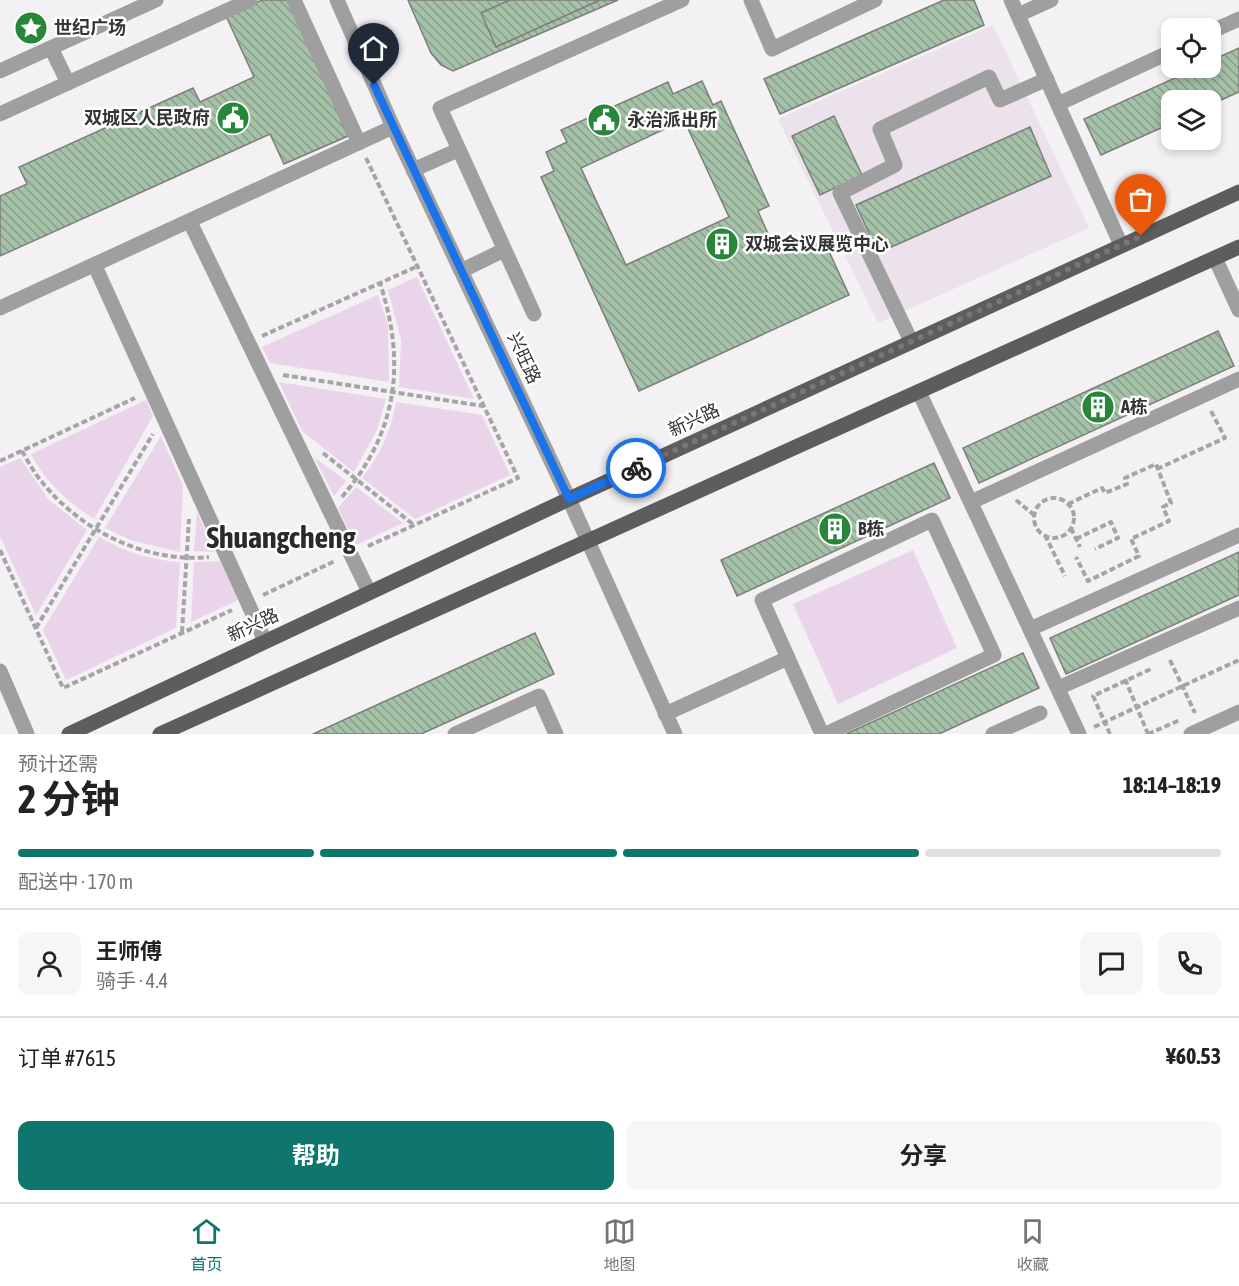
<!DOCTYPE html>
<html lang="zh">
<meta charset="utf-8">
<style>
body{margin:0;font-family:"Asap Condensed","Noto Sans SC",sans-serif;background:#f6f6f6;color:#222;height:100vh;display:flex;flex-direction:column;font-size:22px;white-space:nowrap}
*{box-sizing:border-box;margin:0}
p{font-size:20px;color:#767676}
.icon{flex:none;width:33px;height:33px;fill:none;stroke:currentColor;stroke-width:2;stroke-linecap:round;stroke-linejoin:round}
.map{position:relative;height:734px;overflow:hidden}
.sheet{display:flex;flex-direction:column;background:#fff;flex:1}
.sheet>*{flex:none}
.controls{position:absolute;left:1161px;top:18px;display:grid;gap:12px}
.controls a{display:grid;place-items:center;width:60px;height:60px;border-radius:12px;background:#fff;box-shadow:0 3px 9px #0003;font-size:30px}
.pin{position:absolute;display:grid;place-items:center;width:51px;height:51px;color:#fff;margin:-62px -26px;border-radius:50% 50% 50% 0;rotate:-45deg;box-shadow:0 0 6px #0007}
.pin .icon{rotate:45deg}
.courier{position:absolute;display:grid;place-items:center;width:60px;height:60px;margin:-30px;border:4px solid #1a73e8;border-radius:50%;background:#fff;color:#222;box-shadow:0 2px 8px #0007}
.overview em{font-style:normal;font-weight:700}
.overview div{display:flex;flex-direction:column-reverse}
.overview{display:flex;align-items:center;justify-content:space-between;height:102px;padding:0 18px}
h1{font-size:39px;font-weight:700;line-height:45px}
.bar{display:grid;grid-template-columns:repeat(4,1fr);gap:9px 6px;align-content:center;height:72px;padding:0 18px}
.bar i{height:8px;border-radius:4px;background:#e0e0e0}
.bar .on{background:#0f766e}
.bar p{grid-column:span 4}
.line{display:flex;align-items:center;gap:15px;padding:0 18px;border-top:2px solid #e0e0e0}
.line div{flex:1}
.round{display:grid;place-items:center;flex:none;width:63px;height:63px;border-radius:12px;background:#f6f6f6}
.primary-button{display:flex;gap:12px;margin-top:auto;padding:12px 18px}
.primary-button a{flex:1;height:69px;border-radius:12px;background:#0f766e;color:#fff;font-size:24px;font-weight:700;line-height:69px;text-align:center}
.primary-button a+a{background:#f6f6f6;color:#222}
.tabs{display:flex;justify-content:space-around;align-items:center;height:84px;border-top:2px solid #e0e0e0;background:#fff;font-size:16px;color:#767676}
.tabs a{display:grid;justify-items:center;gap:3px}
.tabs .on{color:#0f766e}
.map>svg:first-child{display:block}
.built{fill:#ebe2eb}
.green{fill:#ead4ea}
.building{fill:url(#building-back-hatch);stroke:#7b7e7b;stroke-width:1.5;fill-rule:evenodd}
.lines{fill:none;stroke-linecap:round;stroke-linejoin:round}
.path{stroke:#a7a4a7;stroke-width:4;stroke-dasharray:6 3;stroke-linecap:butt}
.minor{stroke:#a09fa0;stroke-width:15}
.major{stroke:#5e5c5e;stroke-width:15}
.done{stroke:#787678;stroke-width:6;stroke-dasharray:0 10.8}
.route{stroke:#1a73e8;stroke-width:8}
.labels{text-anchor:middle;stroke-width:5;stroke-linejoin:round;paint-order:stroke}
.poi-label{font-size:18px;font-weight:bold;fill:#353435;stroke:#fff;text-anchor:start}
.street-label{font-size:18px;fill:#353435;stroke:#fff}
.town-label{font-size:30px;font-weight:bold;fill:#2c2a2c;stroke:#fff}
</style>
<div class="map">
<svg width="1239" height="734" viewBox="0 0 1239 734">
<defs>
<pattern id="building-back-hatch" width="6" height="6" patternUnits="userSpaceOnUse" patternTransform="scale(1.5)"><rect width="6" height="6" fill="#a5c1a7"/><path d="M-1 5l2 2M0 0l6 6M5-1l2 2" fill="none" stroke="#879e89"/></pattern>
</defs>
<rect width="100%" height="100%" fill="#f4f1f4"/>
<polygon class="built" points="993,25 1089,228 878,323 778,119"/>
<g class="green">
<polygon points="417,277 474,399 399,387 401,340 388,290"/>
<polygon points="378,295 388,325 389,382 270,363 262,347"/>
<polygon points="279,382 386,399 377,430 354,472 302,431"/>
<path d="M146,400l7,16 -59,103c-26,-17 -49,-37 -63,-65z"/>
<path d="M396,402l86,13 28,60 -95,44 -53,-41c18,-23 29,-47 34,-76z"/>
<polygon points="161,436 183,486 180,552 133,541 105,528"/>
<polygon points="314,457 346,481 334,496"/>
<polygon points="20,458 49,500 87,530 36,615 0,536 0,467"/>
<polygon points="356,487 403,523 356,545 338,508"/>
<polygon points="197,512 215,552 194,551"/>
<path d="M99,537c26,15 51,23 81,25l-4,66 -110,52 -23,-50z"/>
<polygon points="913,550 957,648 838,704 793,604"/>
<polygon points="220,561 238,600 191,622 194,562"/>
</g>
<g class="building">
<polygon points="262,0 288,0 348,136 284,164 270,134 0,256 0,196 27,184 19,167 193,88 200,102 254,77 226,16"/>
<polygon points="408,0 618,0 453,71 441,65 431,53"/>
<polygon points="510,0 600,0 496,47 481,13"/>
<polygon points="944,0 974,0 984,25 780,114 764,79"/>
<polygon points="1239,48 1239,92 1210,105 1210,100 1172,100 1172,123 1101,155 1084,119 1197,68 1210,68 1210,61"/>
<path d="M702,81l11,24 8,-4 48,105 -11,5 19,43 44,-20 28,61 -210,96 -98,-214 13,-6 -8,-19 21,-10 -6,-12 107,-48 5,12zM684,120l45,97 -103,48 -45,-97z"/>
<polygon points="834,116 862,175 820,195 792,136"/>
<polygon points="1030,127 1051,176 878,253 856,205"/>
<polygon points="1218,331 1234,366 979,483 963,448"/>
<polygon points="934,463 950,498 737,596 721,560"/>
<polygon points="1239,552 1239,595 1066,674 1050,638"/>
<polygon points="535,633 554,674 421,734 313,734"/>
<polygon points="1023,653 1039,688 939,734 846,734"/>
</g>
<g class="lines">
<g class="path">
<polyline points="366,158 518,478 366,547"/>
<polyline points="262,336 418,266"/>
<polyline points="283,375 483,406"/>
<path d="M22,451c6,10 12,22 20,31 39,49 104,81 167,75"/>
<polyline points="323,453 414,525"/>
<polyline points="0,461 135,398"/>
<polyline points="1157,469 1225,438 1210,409"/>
<path d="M342,497c56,-66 64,-134 38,-214"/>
<circle cx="1054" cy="518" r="20"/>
<polyline points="1016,500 1034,515"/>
<polyline points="1068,504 1102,488 1105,493 1127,484 1125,478 1156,464 1171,503 1163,507 1169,521 1131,539 1139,556 1088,581 1076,557"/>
<polyline points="1071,528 1080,547"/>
<polyline points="1045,535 1065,576"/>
<polyline points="1076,539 1111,522 1118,538 1095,549"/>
<polyline points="0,550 63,688 232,610"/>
<polyline points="263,595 335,561"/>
<polyline points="36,628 153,434"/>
<polyline points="182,632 189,519"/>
<polyline points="1170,660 1195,713"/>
<polyline points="1125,679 1148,734"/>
<polyline points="1094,727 1239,660"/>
<polyline points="1110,734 1093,696 1153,668"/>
<polyline points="1148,734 1180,720"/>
</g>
<g class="minor">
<polyline points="294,0 359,143"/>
<polyline points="337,0 393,127 569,499 675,734"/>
<polyline points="751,0 772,49 875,0"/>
<polyline points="1011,0 1121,245"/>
<polyline points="1018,15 1051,0"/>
<polyline points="1210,32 1239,19"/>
<polyline points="51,48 68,83"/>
<polyline points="0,71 156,0"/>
<polyline points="1058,104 1172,51"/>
<polyline points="0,114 250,0"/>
<polyline points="413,170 458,150"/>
<polyline points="190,222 369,592"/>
<polyline points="1215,258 1239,310"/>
<polyline points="95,266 265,641"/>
<polyline points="461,271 504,250"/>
<polyline points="0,308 393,127"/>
<polyline points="534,314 440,108 682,0"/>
<polyline points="911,341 840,193 895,165 880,129 989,77 1000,100 1047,79"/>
<polyline points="919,392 1079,734"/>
<polyline points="971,502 1239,379"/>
<polyline points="1030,629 1239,535"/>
<polyline points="0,671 27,734"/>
<polyline points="1058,688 1239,608"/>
<polyline points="665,714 788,658"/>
<polyline points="455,734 539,696 556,734"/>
<polyline points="822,734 762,600 932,520 994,655 826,734"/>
<polyline points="993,734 1040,713"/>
<polyline points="1191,734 1239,712"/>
</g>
<g class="major">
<polyline points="69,734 569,499 1239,192"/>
<polyline points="160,734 1239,247"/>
</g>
</g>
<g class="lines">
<polyline class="done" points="636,468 1141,236"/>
<polyline class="route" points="374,85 569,499 636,468"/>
</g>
<defs>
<symbol id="sight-disc" viewBox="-11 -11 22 22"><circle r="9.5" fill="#278639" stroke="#fff"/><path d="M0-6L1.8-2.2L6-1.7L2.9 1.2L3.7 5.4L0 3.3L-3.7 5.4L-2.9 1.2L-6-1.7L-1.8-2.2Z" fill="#fff"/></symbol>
<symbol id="civic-disc" viewBox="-11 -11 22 22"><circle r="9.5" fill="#278639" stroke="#fff"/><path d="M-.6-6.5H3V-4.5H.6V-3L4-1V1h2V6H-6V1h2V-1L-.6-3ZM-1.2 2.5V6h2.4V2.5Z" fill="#fff"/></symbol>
<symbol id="building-disc" viewBox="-11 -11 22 22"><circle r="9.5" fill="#278639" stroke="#fff"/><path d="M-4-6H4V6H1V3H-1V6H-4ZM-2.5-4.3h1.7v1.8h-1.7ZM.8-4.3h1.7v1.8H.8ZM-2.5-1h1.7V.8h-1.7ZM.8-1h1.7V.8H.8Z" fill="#fff"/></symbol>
</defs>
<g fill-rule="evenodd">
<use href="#sight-disc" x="12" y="9" width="38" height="38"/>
<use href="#civic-disc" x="214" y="99" width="38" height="38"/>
<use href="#civic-disc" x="585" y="101" width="38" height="38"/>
<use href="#building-disc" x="703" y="225" width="38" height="38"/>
<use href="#building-disc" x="1079" y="388" width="38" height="38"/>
<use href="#building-disc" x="816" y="510" width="38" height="38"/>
</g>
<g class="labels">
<g class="poi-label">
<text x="54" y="34">世纪广场</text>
<text x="210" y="124" text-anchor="end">双城区人民政府</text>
<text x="627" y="126">永治派出所</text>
<text x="745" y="250">双城会议展览中心</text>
<text x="1121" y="413">A栋</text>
<text x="858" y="535">B栋</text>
</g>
<g class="street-label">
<text transform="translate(524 358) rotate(65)" y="6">兴旺路</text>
<text transform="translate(694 420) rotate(-25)" y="6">新兴路</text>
<text transform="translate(253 625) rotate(-25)" y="6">新兴路</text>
</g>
<g class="town-label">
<text x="281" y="548">Shuangcheng</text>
</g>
</g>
</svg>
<div class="controls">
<a><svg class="icon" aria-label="locate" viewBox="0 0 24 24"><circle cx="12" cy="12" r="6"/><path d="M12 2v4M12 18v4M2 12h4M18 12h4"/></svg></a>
<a><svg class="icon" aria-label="layers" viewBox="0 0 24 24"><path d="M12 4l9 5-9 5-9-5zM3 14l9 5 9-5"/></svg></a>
</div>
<div class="pin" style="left:1141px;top:236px;background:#ea580c"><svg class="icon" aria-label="bag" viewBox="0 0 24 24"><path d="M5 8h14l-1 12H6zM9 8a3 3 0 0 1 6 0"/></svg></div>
<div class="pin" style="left:374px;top:85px;background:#1f2937"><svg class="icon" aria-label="home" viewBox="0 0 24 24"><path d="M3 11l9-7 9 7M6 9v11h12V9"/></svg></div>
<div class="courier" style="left:636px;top:468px"><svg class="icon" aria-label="bike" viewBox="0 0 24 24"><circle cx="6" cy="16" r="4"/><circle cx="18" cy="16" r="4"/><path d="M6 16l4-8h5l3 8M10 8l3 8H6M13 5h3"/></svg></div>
</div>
<section class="sheet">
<div class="overview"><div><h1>2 分钟</h1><p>预计还需</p></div><em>18:14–18:19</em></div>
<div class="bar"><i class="on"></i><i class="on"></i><i class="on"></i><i></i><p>配送中 · 170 m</p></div>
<div class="line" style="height:108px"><a class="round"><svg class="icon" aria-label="person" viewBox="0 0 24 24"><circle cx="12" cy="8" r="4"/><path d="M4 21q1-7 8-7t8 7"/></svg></a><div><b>王师傅</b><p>骑手 · 4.4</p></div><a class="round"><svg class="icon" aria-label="chat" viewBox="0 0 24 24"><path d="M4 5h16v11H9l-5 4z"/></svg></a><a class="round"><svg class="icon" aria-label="phone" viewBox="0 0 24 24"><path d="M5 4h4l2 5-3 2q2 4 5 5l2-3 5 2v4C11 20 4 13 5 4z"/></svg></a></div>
<div class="line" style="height:78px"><div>订单 #7615</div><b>¥60.53</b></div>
<div class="primary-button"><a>帮助</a><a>分享</a></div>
</section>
<nav class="tabs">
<a class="on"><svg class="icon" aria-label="home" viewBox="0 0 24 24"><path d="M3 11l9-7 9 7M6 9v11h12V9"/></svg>首页</a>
<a><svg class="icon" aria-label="map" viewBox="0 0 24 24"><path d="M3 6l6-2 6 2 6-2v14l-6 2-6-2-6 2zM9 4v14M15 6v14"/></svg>地图</a>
<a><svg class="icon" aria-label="saved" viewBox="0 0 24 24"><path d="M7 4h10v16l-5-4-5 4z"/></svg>收藏</a>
</nav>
